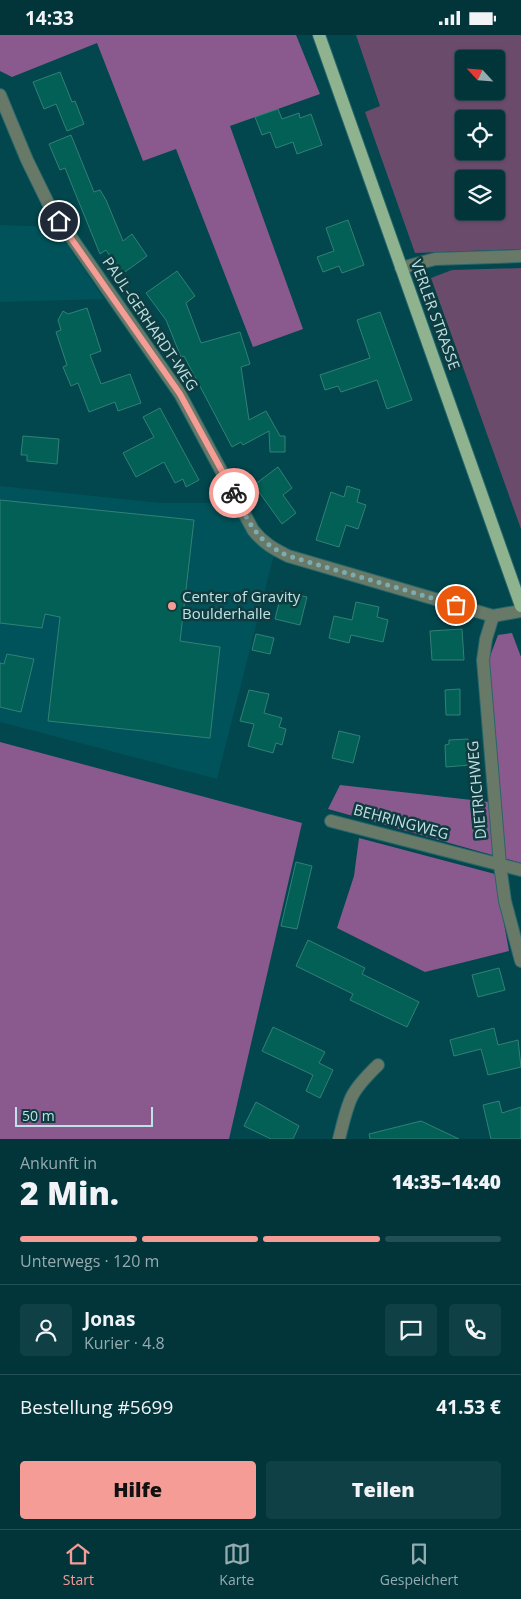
<!DOCTYPE html>
<html lang="de">
<meta charset="utf-8">
<style>
body{margin:0;font-family:"Open Sans",sans-serif;background:#0f4045;color:#f1f3f6;height:100vh;display:flex;flex-direction:column;font-size:19px;white-space:nowrap}
*{box-sizing:border-box;margin:0}
p{font-size:16px;color:#96abaf}
.icon{flex:none;width:28px;height:28px;fill:none;stroke:currentColor;stroke-width:2;stroke-linecap:round;stroke-linejoin:round}
.map{position:relative;height:1104px;overflow:hidden}
.panel{display:flex;flex-direction:column;background:#01353a;flex:1}
.panel>*{flex:none}
.needle{width:32px;rotate:296deg}
.fabs{position:absolute;left:455px;top:15px;display:grid;gap:10px}
.fabs a{display:grid;place-items:center;width:50px;height:50px;border-radius:5px;background:#01353a;box-shadow:0 1px 4px #0004,0 0 0 1px #235054;font-size:25px}
.scale{position:absolute;left:15px;bottom:12px;width:138px;box-sizing:border-box;padding-left:5px;border:2px solid #bee2e6;border-top:0;font-size:14px;line-height:18px;white-space:nowrap;color:#bee2e6;-webkit-text-stroke:4px #103b3f;paint-order:stroke}
.pin{position:absolute;display:grid;place-items:center;width:42px;height:42px;color:#fff;margin:-21px;border:2px solid #fff;border-radius:50%;box-shadow:0 1px 5px #0007}
.courier{position:absolute;display:grid;place-items:center;width:50px;height:50px;margin:-25px;border:4px solid #f59c96;border-radius:50%;background:#fff;color:#222;box-shadow:0 1px 6px #0007}
.overview em{font-style:normal;font-weight:800}
.overview div{display:flex;flex-direction:column-reverse}
.overview{display:flex;align-items:center;justify-content:space-between;height:85px;padding:0 20px}
h1{font-size:32px;font-weight:800;line-height:38px}
.bar{display:grid;grid-template-columns:repeat(4,1fr);gap:8px 5px;align-content:center;height:60px;padding:0 20px}
.bar i{height:6px;border-radius:4px;background:#235054}
.bar .selected{background:#f59c96}
.bar p{grid-column:span 4}
.line{display:flex;align-items:center;gap:12px;padding:0 20px;border-top:1px solid #235054}
.line div{flex:1}
.round{display:grid;place-items:center;flex:none;width:52px;height:52px;border-radius:5px;background:#0f4045}
.button{display:flex;gap:10px;margin-top:auto;padding:10px 20px}
.button a{flex:1;height:58px;border-radius:5px;background:#f59c96;color:#111;font-size:20px;font-weight:800;line-height:58px;text-align:center}
.button a+a{background:#0f4045;color:#f1f3f6}
.status{display:flex;justify-content:space-between;align-items:center;height:35px;padding:0 25px;background:#01353a;direction:ltr}
.status svg{height:14px;fill:currentColor}
.tab-bar{display:flex;justify-content:space-around;align-items:center;height:70px;border-top:1px solid #235054;background:#01353a;font-size:14px;color:#96abaf}
.tab-bar a{display:grid;justify-items:center;gap:2px}
.tab-bar .selected{color:#f59c96}
.map>svg:first-child{display:block}
.built{fill:#00535a}
.green{fill:#6a4b6c;fill-rule:evenodd}
.forest{fill:#8a5a8e}
.building{fill:#026057;stroke:#338077}
.lines{fill:none;stroke-linecap:round;stroke-linejoin:round}
.minor-casing{stroke:#27666c;stroke-width:14}
.major-casing{stroke:#27666c;stroke-width:14}
.minor{stroke:#687967;stroke-width:12}
.major{stroke:#8fb38e;stroke-width:12}
.done{stroke:#7cacb0;stroke-width:5;stroke-dasharray:0 9}
.route{stroke:#f59c96;stroke-width:6}
.poi-dot{fill:#f59c96;stroke:#103b3f;stroke-width:2}
.labels{text-anchor:middle;stroke-width:5;stroke-linejoin:round;paint-order:stroke}
.street-label{font-size:15px;fill:#bee2e6;stroke:#103b3f}
.poi-label{font-size:15px;fill:#bee2e6;stroke:#103b3f;text-anchor:start}
</style>
<div class="status"><b>14:33</b><svg viewBox="0 0 49 12"><path d="M0 12V9h3v3zM5 12V6h3v6zM10 12V3h3v9zM15 12V0h3v12zM26 1h20v11H26zM47 4h2v5h-2z"/></svg></div>
<div class="map">
<svg width="521" height="1104" viewBox="0 0 521 1104">
<rect width="100%" height="100%" fill="#01474d"/>
<g class="built">
<polygon points="0,190 55,192 104,264 0,267"/>
<polygon points="0,451 160,468 230,468 254,507 274,520 217,744 0,687"/>
</g>
<g class="green">
<path d="M356,0h165v214l-106,4 -50,-141 15,-6zM464,24h32v32h-32zM464,84h32v32h-32zM464,144h32v32h-32z"/>
<polygon points="521,233 521,494 431,243 452,235"/>
</g>
<g class="forest">
<polygon points="0,0 296,0 320,59 230,91 303,294 253,312 176,114 143,126 97,8 12,42 0,36"/>
<polygon points="512,598 521,622 521,828 328,774 340,750 498,768 489,624 498,600"/>
<polygon points="0,707 302,788 229,1104 0,1104"/>
<polygon points="359,803 495,839 509,916 425,937 337,893 354,841"/>
</g>
<g class="building">
<polygon points="60,37 72,67 75,66 84,89 67,96 56,69 44,74 33,47"/>
<polygon points="278,74 282,84 299,78 300,83 311,79 322,110 297,119 293,107 276,113 270,97 262,100 255,82"/>
<polygon points="71,100 94,157 100,155 106,165 123,206 132,199 147,221 122,239 106,215 100,219 65,133 60,135 49,109"/>
<polygon points="348,185 364,230 342,238 339,231 323,237 317,222 334,216 326,193"/>
<polygon points="177,236 195,261 186,268 201,308 240,297 250,329 241,332 249,385 266,376 280,401 285,401 285,417 270,417 269,396 243,410 241,407 232,412 184,321 181,322 166,285 146,258"/>
<polygon points="87,273 101,316 90,320 101,349 130,339 141,368 118,376 115,367 89,377 78,348 71,351 63,332 67,330 56,297 61,295 58,285 63,276 68,279"/>
<polygon points="380,277 412,365 387,374 377,345 341,357 338,351 325,355 320,340 370,323 357,285"/>
<polygon points="160,373 199,445 186,452 183,444 175,448 164,427 136,442 123,418 154,402 143,382"/>
<polygon points="23,401 59,404 57,429 27,426 27,420 21,420"/>
<polygon points="278,432 292,453 283,460 296,478 282,489 254,450"/>
<polygon points="347,451 360,455 357,467 366,470 358,494 346,490 339,512 316,505 331,457 344,462"/>
<polygon points="0,465 194,485 180,606 220,612 210,703 48,686 60,582 45,579 42,593 0,588"/>
<polygon points="282,556 307,562 300,590 275,584"/>
<polygon points="356,567 379,572 377,582 388,585 383,607 351,600 349,608 329,603 334,581 352,585"/>
<polygon points="462,594 464,625 432,625 430,596"/>
<polygon points="256,599 274,603 270,619 252,615"/>
<polygon points="7,619 34,624 21,677 0,672 0,628 4,629"/>
<polygon points="460,654 460,680 446,680 445,655"/>
<polygon points="249,655 269,659 264,678 282,683 279,692 286,694 282,710 276,708 273,718 248,711 254,689 240,686"/>
<polygon points="339,696 360,701 353,728 332,723"/>
<polygon points="468,704 470,730 446,732 445,710 449,709 449,705"/>
<polygon points="296,827 312,831 297,894 281,891"/>
<polygon points="308,905 365,933 362,939 419,967 407,992 350,965 353,959 296,931"/>
<polygon points="499,933 505,955 478,962 472,940"/>
<polygon points="273,992 325,1017 319,1028 333,1035 320,1063 306,1056 313,1040 262,1016"/>
<polygon points="494,993 498,1010 518,1005 521,1032 488,1040 481,1014 454,1021 450,1005"/>
<polygon points="499,1066 502,1078 521,1072 521,1104 491,1104 483,1070"/>
<polygon points="256,1067 299,1091 293,1104 271,1104 244,1091"/>
<polygon points="421,1086 459,1104 370,1104 369,1099"/>
</g>
<g class="lines">
<defs>
<g id="minor">
<path d="M0,60l27,65 23,47 130,187 73,136c10,13 21,19 35,26l205,60 28,-5"/>
<polyline points="401,233 435,224 521,221"/>
<polyline points="493,581 486,604 483,625 500,830 505,866 521,926"/>
<polyline points="331,786 521,835"/>
<path d="M339,1104c10,-39 9,-45 39,-74"/>
</g>
<polyline id="major" points="319,0 521,571"/>
</defs>
<use href="#minor" class="minor-casing"/>
<use href="#major" class="major-casing"/>
<use href="#minor" class="minor"/>
<use href="#major" class="major"/>
</g>
<g class="lines">
<path class="done" d="M234,458c15,30 22,48 54,63l168,49"/>
<polyline class="route" points="59,186 180,359 234,458"/>
</g>
<circle class="poi-dot" cx="172" cy="571" r="5"/>
<g class="labels">
<g class="street-label">
<text transform="translate(435 280) rotate(70)" y="5">VERLER STRASSE</text>
<text transform="translate(150 289) rotate(56)" y="5">PAUL-GERHARDT-WEG</text>
<text transform="translate(477 755) rotate(-95)" y="5">DIETRICHWEG</text>
<text transform="translate(401 787) rotate(15)" y="5">BEHRINGWEG</text>
</g>
<g class="poi-label">
<text x="182" y="567">Center of Gravity<tspan x="182" dy="17">Boulderhalle</tspan></text>
</g>
</g>
</svg>
<div class="fabs">
<a><svg class="needle" viewBox="-14 -14 28 28"><path d="M0-13l5 13h-10z" fill="#e53935"/><path d="M0 13l5-13h-10z" fill="#96abaf"/></svg></a>
<a><svg class="icon" aria-label="locate" viewBox="0 0 24 24"><circle cx="12" cy="12" r="6"/><path d="M12 2v4M12 18v4M2 12h4M18 12h4"/></svg></a>
<a><svg class="icon" aria-label="layers" viewBox="0 0 24 24"><path d="M12 4l9 5-9 5-9-5zM3 14l9 5 9-5"/></svg></a>
</div>
<div class="scale">50 m</div>
<div class="pin" style="left:456px;top:570px;background:#ea580c"><svg class="icon" aria-label="bag" viewBox="0 0 24 24"><path d="M5 8h14l-1 12H6zM9 8a3 3 0 0 1 6 0"/></svg></div>
<div class="pin" style="left:59px;top:186px;background:#1f2937"><svg class="icon" aria-label="home" viewBox="0 0 24 24"><path d="M3 11l9-7 9 7M6 9v11h12V9"/></svg></div>
<div class="courier" style="left:234px;top:458px"><svg class="icon" aria-label="bike" viewBox="0 0 24 24"><circle cx="6" cy="16" r="4"/><circle cx="18" cy="16" r="4"/><path d="M6 16l4-8h5l3 8M10 8l3 8H6M13 5h3"/></svg></div>
</div>
<section class="panel">
<div class="overview"><div><h1>2 Min.</h1><p>Ankunft in</p></div><em>14:35–14:40</em></div>
<div class="bar"><i class="selected"></i><i class="selected"></i><i class="selected"></i><i></i><p>Unterwegs · 120 m</p></div>
<div class="line" style="height:90px"><a class="round"><svg class="icon" aria-label="person" viewBox="0 0 24 24"><circle cx="12" cy="8" r="4"/><path d="M4 21q1-7 8-7t8 7"/></svg></a><div><b>Jonas</b><p>Kurier · 4.8</p></div><a class="round"><svg class="icon" aria-label="chat" viewBox="0 0 24 24"><path d="M4 5h16v11H9l-5 4z"/></svg></a><a class="round"><svg class="icon" aria-label="phone" viewBox="0 0 24 24"><path d="M5 4h4l2 5-3 2q2 4 5 5l2-3 5 2v4C11 20 4 13 5 4z"/></svg></a></div>
<div class="line" style="height:65px"><div>Bestellung #5699</div><b>41.53 €</b></div>
<div class="button"><a>Hilfe</a><a>Teilen</a></div>
</section>
<nav class="tab-bar">
<a class="selected"><svg class="icon" aria-label="home" viewBox="0 0 24 24"><path d="M3 11l9-7 9 7M6 9v11h12V9"/></svg>Start</a>
<a><svg class="icon" aria-label="map" viewBox="0 0 24 24"><path d="M3 6l6-2 6 2 6-2v14l-6 2-6-2-6 2zM9 4v14M15 6v14"/></svg>Karte</a>
<a><svg class="icon" aria-label="saved" viewBox="0 0 24 24"><path d="M7 4h10v16l-5-4-5 4z"/></svg>Gespeichert</a>
</nav>
